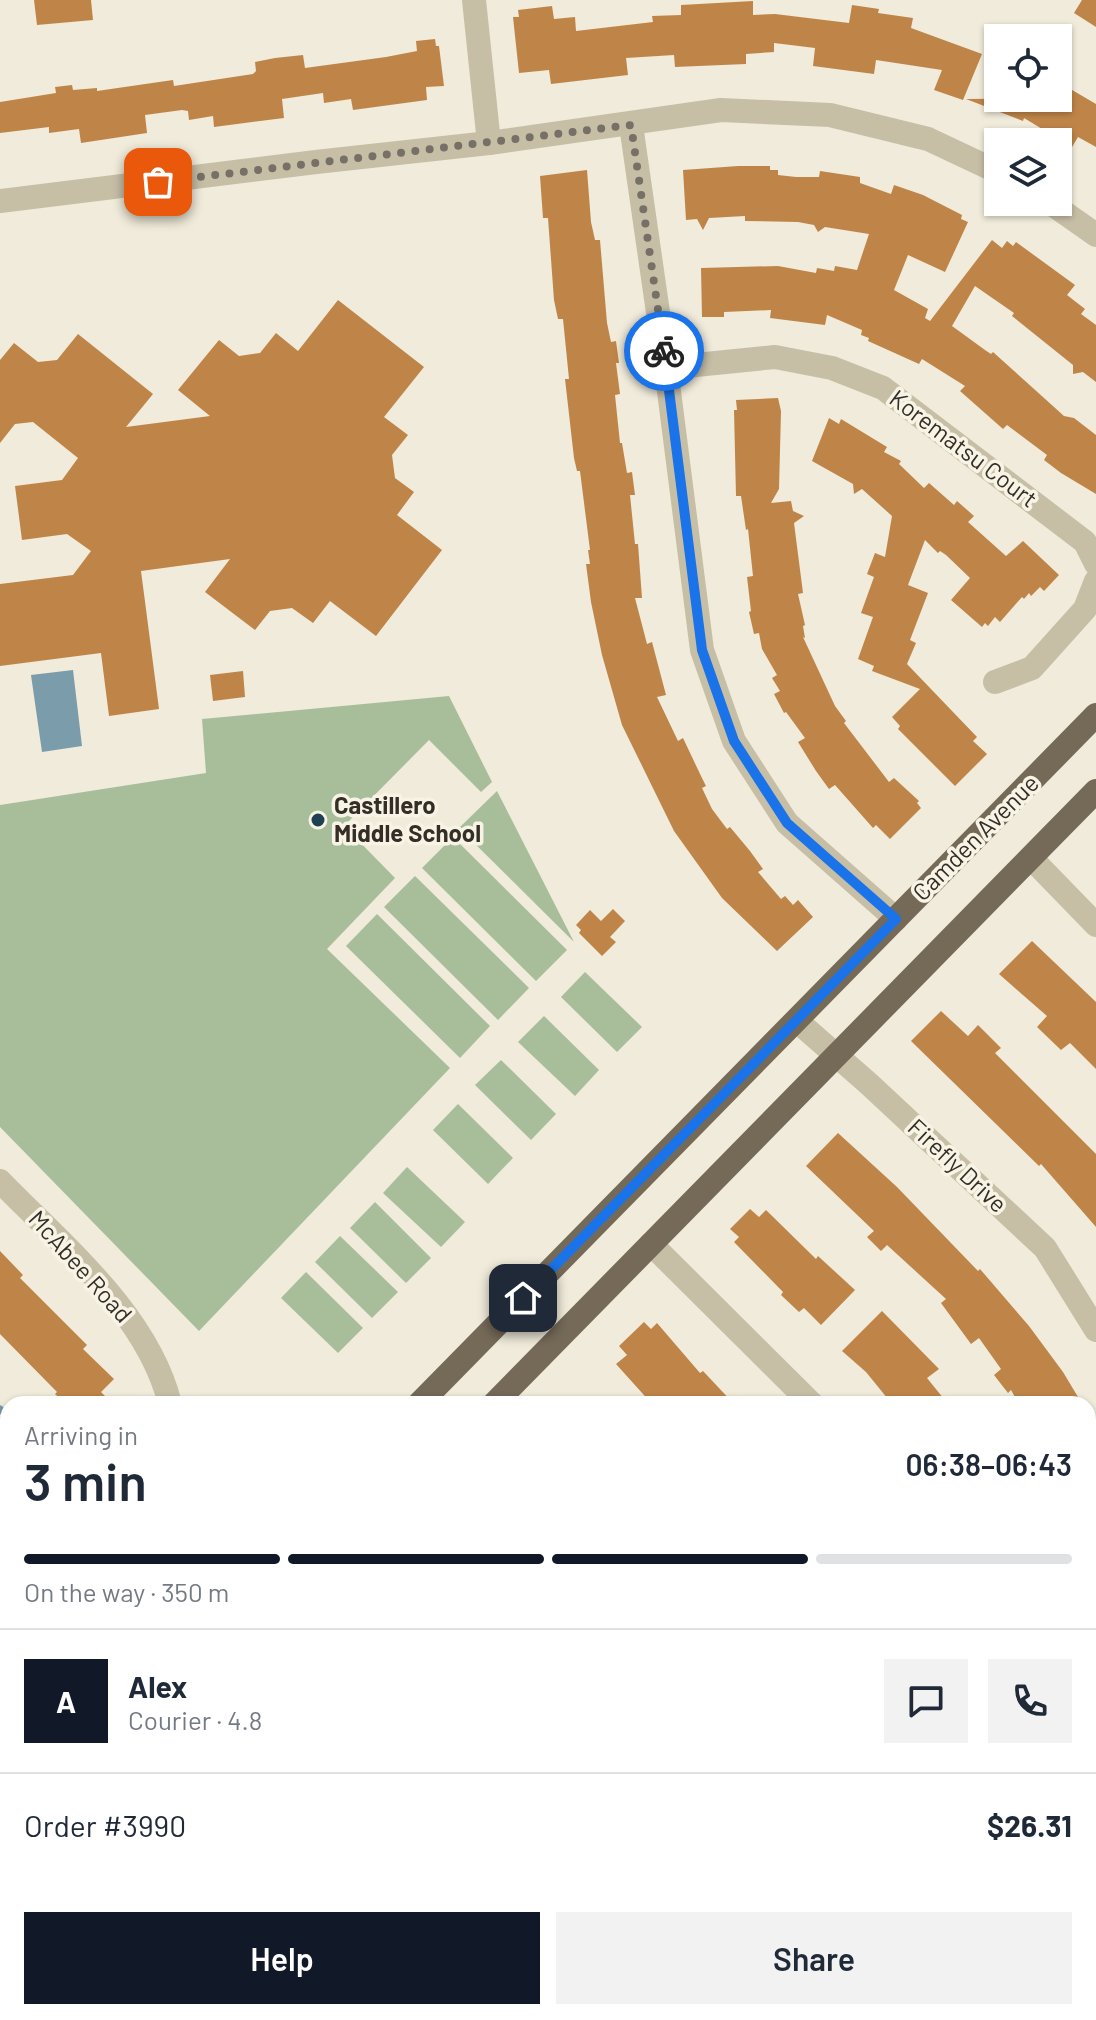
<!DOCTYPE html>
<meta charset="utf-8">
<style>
body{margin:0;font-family:Barlow,sans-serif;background:#f2f2f3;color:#1f2937;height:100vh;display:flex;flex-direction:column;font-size:30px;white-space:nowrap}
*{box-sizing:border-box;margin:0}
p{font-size:26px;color:#747a83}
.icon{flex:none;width:44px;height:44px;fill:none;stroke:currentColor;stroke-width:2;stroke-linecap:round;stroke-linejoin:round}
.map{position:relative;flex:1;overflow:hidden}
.side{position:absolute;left:0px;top:1396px;width:1096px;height:624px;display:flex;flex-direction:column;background:#fff;border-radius:24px 24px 0 0;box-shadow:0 2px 6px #0004}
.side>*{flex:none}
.tools{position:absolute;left:984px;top:24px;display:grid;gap:16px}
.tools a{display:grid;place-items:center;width:88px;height:88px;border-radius:0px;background:#fff;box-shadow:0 2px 6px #0004;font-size:40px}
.pin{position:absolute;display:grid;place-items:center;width:68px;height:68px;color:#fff;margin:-34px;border-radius:16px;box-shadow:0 4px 12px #0006}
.courier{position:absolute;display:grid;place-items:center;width:80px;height:80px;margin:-40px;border:6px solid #1a73e8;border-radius:50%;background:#fff;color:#222;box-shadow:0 2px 10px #0007}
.summary em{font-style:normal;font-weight:600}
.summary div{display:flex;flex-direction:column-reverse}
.summary{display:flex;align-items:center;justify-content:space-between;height:136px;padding:0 24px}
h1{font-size:52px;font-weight:600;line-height:60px}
.bar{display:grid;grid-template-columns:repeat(4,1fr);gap:12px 8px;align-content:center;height:96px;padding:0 24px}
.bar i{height:10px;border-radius:6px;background:#e0e1e3}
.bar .on{background:#111827}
.bar p{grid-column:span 4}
.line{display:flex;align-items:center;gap:20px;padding:0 24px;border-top:2px solid #e0e1e3}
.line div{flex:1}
.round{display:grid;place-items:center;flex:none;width:84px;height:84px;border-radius:0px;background:#f2f2f3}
.button{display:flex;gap:16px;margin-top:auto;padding:16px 24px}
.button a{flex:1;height:92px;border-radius:0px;background:#111827;color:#fff;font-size:32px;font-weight:600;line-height:92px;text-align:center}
.button a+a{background:#f2f2f3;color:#1f2937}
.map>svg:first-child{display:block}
.green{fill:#a8be9b}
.water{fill:#7a9cab}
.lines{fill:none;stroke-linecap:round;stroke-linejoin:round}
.stream{stroke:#7a9cab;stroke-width:7}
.building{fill:#bf8548}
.minor{stroke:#c7bea6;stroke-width:24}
.major{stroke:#756a58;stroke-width:24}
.done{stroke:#767066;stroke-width:8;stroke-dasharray:0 14.4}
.route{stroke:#1a73e8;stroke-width:10}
.poi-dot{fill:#1f4153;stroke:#f8f4e5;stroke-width:3}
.labels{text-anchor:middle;stroke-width:7;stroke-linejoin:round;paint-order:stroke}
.street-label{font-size:24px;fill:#342e27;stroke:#f8f4e5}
.poi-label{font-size:24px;font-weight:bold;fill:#342e27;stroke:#f8f4e5;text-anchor:start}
</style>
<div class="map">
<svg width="1096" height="2020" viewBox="0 0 1096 2020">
<rect width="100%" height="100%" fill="#f0ebda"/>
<g class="green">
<polygon points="449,696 492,782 481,792 429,740 344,826 395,878 327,949 450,1068 199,1331 0,1127 0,805 206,773 202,719"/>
<polygon points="497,791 574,942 459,828"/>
<polygon points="453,837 567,950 536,981 422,868"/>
<polygon points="415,876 529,988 498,1020 384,907"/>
<polygon points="377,914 490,1026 460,1058 346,946"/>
<polygon points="585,972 642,1027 617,1052 561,997"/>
<polygon points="544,1016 599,1070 575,1096 518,1042"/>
<polygon points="501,1060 556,1114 531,1140 475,1085"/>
<polygon points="458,1104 513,1158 488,1184 433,1130"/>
<polygon points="407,1167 465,1222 441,1247 383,1193"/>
<polygon points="375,1202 431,1258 406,1283 350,1228"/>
<polygon points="340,1236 398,1292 372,1318 315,1262"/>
<polygon points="306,1272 363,1328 338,1353 281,1298"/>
</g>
<polygon class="water" points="73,670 82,746 42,752 31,675"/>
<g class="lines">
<g class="stream">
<polyline points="0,1409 8,1416"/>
<polyline points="166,2020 172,2012"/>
</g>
</g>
<g class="building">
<polygon points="34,0 91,0 93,20 37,25"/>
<polygon points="1082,0 1096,0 1096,27 1074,13"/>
<polygon points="753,1 753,15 775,14 849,23 852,5 879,9 878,13 913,18 911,28 982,54 963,100 934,90 942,70 876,60 874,74 813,66 815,48 774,43 774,52 746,54 746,64 675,67 674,55 626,58 628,75 551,84 549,70 519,73 513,17 519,17 518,10 552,6 554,19 575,17 576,31 653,22 652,16 681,15 681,5"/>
<polygon points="435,39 436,46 439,46 444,86 426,87 427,100 353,110 351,99 324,103 323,93 282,99 284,118 214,127 213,116 189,120 188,111 182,110 145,115 147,133 81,143 79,129 49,133 49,127 0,133 0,102 56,93 55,87 72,85 73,90 97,88 97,91 173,80 174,86 253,74 256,71 255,62 275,58 303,55 305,68 386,57 417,51 416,41"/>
<polygon points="1067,87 1096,104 1096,147 1078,137 1072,147 1024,118 1023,121 966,99 1060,98"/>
<polygon points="738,166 770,166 770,170 778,170 778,175 796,177 819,177 820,171 860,177 860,183 891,194 894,185 923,195 962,215 961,219 968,222 945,272 908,255 894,290 928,309 925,318 930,321 992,240 1002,248 1007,241 1013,246 1016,242 1075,285 1067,295 1085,309 1081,314 1096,325 1096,382 1083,372 1073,374 1073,365 1012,316 1014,313 975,286 952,326 985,350 991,354 993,352 1064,416 1074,418 1096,435 1096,494 1061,473 1044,460 1047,455 1007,425 1003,429 960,391 965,386 922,359 919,364 868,341 869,338 861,335 862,330 827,315 825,325 770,318 771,310 724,312 724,317 702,317 701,268 778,266 816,273 817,268 834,271 835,266 857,270 869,234 825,227 818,232 814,225 798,222 745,221 745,216 709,218 703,230 697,219 686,220 683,170"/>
<polygon points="587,170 591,222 595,240 600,240 607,323 611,342 616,341 619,363 616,363 620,394 615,395 620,443 622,443 627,473 632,472 635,495 630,495 635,544 638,544 642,598 635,598 647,644 652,642 666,695 657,697 678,741 683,738 701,776 706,786 702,788 712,809 727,829 730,827 750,851 763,869 758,872 781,899 785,896 793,905 798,900 813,917 777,951 722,898 674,831 622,725 602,655 591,602 586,564 590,564 588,550 590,550 580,471 577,471 574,458 565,379 569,379 563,319 558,319 554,300 548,218 543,218 540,176"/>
<polygon points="338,300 424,367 384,417 408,435 392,455 395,478 414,492 397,515 442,550 376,636 330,601 313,623 292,608 270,611 255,630 205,592 230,559 141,571 159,709 109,716 101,653 0,666 0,584 73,575 91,551 67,534 22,540 15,486 62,480 78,458 33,422 15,424 0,443 0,360 14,343 38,362 57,360 78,334 153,394 126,427 210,416 178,390 219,340 239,356 260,353 276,333 298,351"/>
<polygon points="778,398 781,411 779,489 771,503 791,501 793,511 804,516 794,523 803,593 798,594 805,625 803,626 805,638 803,637 835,706 846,721 844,723 889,782 894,778 919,801 917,803 921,808 890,839 876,825 873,828 835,785 829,789 816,771 798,742 805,738 786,712 784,713 774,694 780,691 772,678 777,675 762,649 759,633 754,634 749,612 751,611 747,577 753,576 748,529 746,530 741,496 736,496 734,410 737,410 736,400"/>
<polygon points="829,418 839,424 841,419 887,447 884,452 901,461 899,464 924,488 929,483 954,505 957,501 974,516 968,522 1006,556 1023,541 1059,575 1044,591 1040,587 1031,596 1029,593 1024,599 1022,597 1000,622 995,617 988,626 985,623 982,627 951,600 970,578 946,555 940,551 938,553 925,540 908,585 928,593 910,640 916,643 907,664 977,737 973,741 987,754 955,786 898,729 900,726 892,717 920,689 872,671 874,666 858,659 873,617 861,613 874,577 867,574 875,553 885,557 892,516 862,489 854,494 853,484 812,461"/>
<polygon points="243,671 245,697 213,701 210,675"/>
<polygon points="613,909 625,921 610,937 616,942 602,956 579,933 581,930 576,925 590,910 601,921"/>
<polygon points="1032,941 1096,1002 1096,1069 1070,1043 1061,1050 1037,1027 1047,1016 999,974"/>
<polygon points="941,1011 968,1036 978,1025 1001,1048 995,1053 1096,1154 1096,1227 1041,1164 1039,1166 911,1041"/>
<polygon points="838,1133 897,1187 978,1271 980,1269 1029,1326 1063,1372 1078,1397 1067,1404 1019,1404 1011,1390 1008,1393 994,1375 1001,1369 979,1338 971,1344 941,1303 946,1299 887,1245 881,1251 867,1237 874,1231 806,1166"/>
<polygon points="750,1209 759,1217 766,1210 816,1259 818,1256 855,1290 821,1325 804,1308 799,1312 781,1295 783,1292 734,1242 739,1237 730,1229"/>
<polygon points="0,1251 23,1275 20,1278 87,1345 83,1349 114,1379 101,1392 113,1404 66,1404 55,1394 57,1392 0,1334"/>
<polygon points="882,1311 939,1369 927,1378 948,1404 892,1404 866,1372 842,1351"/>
<polygon points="644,1322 651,1329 657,1323 700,1373 703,1371 734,1404 652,1404 616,1364 627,1355 619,1346"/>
</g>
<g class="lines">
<g class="minor">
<polyline points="474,0 489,143"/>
<polyline points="631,125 666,368 702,650 734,741 787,823 896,919"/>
<polyline points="0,201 316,162 489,143 721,110 830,115 928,139 998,172"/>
<polyline points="1049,202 1096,235"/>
<polyline points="666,368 775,357 832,368 883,388 1085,542 1096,564"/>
<polyline points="995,682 1032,668 1085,609 1096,581"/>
<polyline points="1031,858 1096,925"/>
<polyline points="797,1021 869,1084 1045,1248 1096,1330"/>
<path d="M0,1181c62,64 148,133 170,223"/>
<polyline points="651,1244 812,1404"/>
<polyline points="1088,1964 1096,1959"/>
<polyline points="600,2012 608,2020"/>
<polyline points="1018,2020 1025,2012"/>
</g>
<g class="major">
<polyline points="419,1404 1096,715"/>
<polyline points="494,1404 1096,791"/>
<polyline points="0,1844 8,1836"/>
<polyline points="0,1915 8,1907"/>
</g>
</g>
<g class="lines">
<polyline class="done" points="158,182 631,125 664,351"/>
<polyline class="route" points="523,1298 896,919 787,823 734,741 702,650 664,351"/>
</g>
<circle class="poi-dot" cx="318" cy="820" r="8"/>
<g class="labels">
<g class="street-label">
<text transform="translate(963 449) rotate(37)" y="8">Korematsu Court</text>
<text transform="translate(976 838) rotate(-45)" y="8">Camden Avenue</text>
<text transform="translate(957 1166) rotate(43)" y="8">Firefly Drive</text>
<text transform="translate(80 1267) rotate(48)" y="8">McAbee Road</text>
</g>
<g class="poi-label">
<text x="334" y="814">Castillero<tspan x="334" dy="28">Middle School</tspan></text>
</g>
</g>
</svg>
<div class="tools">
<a><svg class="icon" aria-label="locate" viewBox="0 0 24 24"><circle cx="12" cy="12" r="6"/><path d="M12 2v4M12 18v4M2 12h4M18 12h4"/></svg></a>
<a><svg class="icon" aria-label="layers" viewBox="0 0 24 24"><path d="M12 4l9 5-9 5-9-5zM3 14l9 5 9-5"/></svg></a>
</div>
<div class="pin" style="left:158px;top:182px;background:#ea580c"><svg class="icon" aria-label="bag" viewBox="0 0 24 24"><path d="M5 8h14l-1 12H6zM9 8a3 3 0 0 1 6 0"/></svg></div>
<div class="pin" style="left:523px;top:1298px;background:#1f2937"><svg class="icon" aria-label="home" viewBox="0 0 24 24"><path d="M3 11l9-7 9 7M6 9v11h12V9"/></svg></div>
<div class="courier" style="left:664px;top:351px"><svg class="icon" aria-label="bike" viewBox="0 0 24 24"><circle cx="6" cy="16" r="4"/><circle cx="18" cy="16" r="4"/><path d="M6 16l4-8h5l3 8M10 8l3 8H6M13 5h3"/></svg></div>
<section class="side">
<div class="summary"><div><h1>3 min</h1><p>Arriving in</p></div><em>06:38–06:43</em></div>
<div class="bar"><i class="on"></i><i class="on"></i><i class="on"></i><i></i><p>On the way · 350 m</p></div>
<div class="line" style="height:144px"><b class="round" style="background:#111827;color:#fff">A</b><div><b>Alex</b><p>Courier · 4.8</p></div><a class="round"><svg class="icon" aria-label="chat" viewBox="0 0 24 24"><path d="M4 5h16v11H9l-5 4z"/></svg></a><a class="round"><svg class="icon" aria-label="phone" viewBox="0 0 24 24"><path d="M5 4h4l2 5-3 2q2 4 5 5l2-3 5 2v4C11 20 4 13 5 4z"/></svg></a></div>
<div class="line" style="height:104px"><div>Order #3990</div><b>$26.31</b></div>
<div class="button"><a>Help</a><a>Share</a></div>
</section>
</div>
